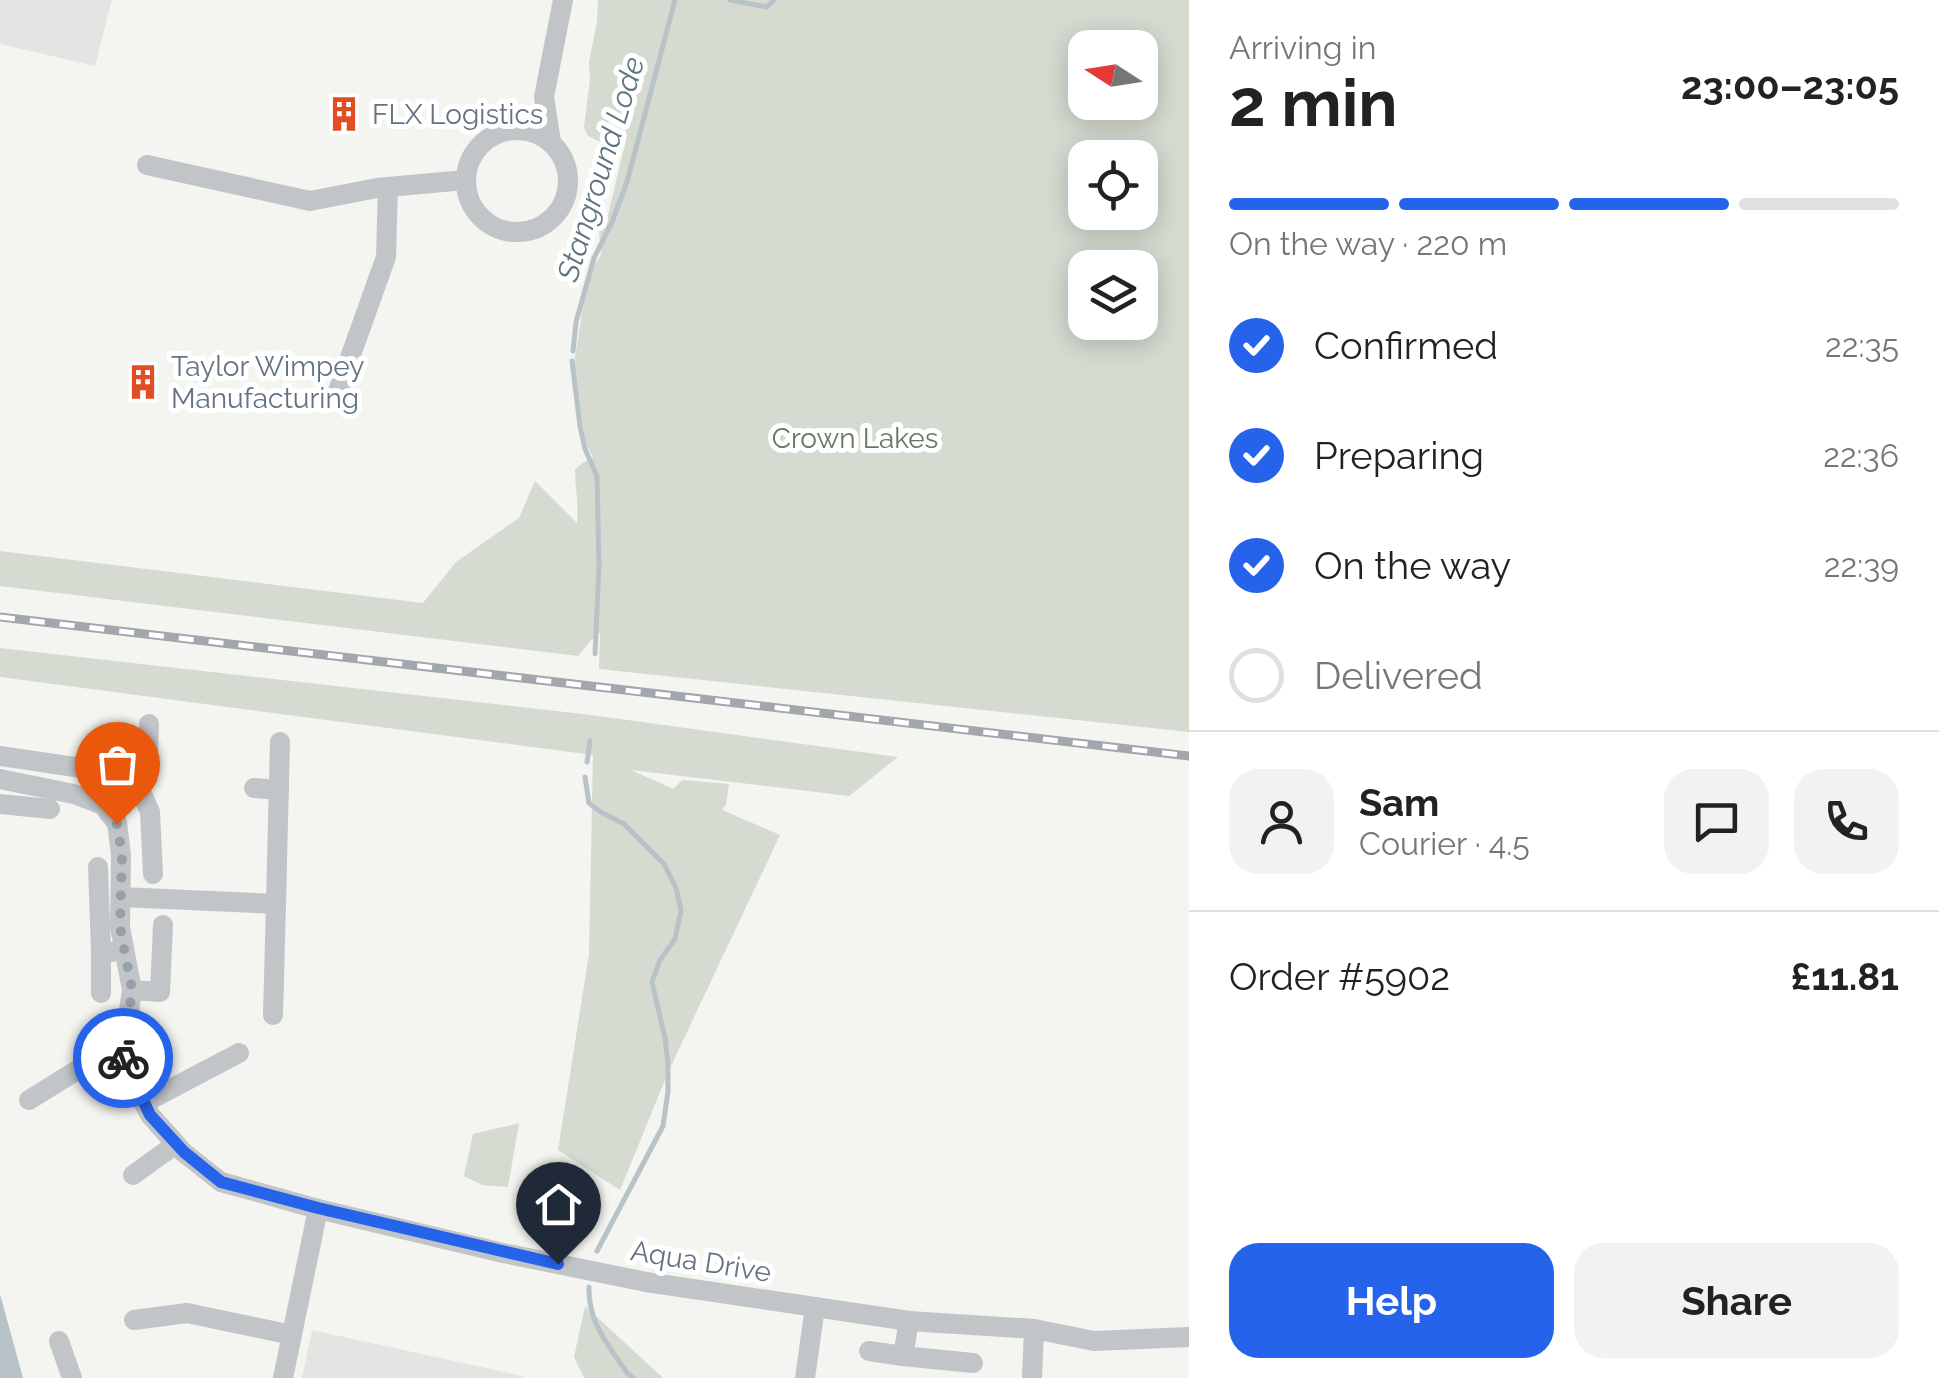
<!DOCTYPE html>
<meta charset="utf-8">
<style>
body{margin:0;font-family:Raleway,sans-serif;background:#f2f2f2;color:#222;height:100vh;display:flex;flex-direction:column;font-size:38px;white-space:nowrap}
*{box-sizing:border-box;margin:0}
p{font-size:32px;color:#767676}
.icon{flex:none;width:55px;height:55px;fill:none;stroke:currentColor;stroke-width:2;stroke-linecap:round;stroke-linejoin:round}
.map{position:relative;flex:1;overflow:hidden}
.details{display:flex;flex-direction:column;background:#fff;width:750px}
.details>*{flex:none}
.needle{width:65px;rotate:282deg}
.controls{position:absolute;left:1068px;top:30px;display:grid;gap:20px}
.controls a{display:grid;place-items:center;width:90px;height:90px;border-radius:20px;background:#fff;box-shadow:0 5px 25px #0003;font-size:50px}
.pin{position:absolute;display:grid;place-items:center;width:85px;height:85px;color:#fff;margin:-102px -42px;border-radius:50% 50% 50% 0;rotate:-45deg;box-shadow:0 0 10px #0007}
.pin .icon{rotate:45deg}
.courier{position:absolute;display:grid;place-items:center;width:100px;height:100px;margin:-50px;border:8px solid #2563eb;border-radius:50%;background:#fff;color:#222;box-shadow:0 2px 12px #0007}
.headline em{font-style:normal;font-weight:700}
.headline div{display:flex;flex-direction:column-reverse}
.headline{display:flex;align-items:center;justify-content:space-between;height:170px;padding:0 40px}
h1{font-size:65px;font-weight:700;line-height:75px}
.bar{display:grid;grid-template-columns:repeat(4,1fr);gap:15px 10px;align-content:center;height:120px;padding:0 40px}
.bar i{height:12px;border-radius:8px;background:#e0e0e0}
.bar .selected{background:#2563eb}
.bar p{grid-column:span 4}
.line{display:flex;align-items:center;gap:25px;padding:0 40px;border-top:2px solid #e0e0e0}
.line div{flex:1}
.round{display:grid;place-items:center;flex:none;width:105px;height:105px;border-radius:30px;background:#f2f2f2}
ol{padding:0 40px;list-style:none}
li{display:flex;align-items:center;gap:30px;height:110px}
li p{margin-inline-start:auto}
li .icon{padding:10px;border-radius:50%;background:#2563eb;color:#fff;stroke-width:4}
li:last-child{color:#767676}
li i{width:55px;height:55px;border:5px solid #e0e0e0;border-radius:50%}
.action{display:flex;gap:20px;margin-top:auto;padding:20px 40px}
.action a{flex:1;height:115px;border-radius:30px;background:#2563eb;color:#fff;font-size:40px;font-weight:700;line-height:115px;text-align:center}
.action a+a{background:#f2f2f2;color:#222}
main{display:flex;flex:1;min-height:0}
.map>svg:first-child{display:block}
.built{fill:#e4e5e3}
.green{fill:#d5dbd1;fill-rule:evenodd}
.water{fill:#b8c3c7}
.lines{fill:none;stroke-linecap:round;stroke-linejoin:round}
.stream{stroke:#b8c3c7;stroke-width:5}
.minor{stroke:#c1c5c8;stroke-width:20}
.rail-casing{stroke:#a2a7ad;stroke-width:9}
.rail{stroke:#fff;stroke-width:5;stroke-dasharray:15;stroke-linecap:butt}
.done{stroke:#96a0a8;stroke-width:10;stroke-dasharray:0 18}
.route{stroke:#2563eb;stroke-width:12}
.labels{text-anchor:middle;stroke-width:10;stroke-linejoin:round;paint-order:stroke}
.poi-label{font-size:28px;fill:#637381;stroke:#fff;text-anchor:start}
.park-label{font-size:28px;fill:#667862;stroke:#fff}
.street-label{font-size:28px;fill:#637381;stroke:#fff}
.water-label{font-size:30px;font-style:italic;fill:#5f767f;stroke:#fff}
</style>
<main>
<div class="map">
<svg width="1189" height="1378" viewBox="0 0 1189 1378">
<rect width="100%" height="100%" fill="#f4f4f0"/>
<g class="built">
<polygon points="0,0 112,0 95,66 0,44"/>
<polygon points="312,1330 522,1376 524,1378 302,1378"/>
</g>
<g class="green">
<path d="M598,0h591v732l-590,-63 1,-36c-11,6 -14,15 -22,23l-578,-70v-35l423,52 33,-41 63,-44 16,-37 42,42c2,-18 -2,-35 -2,-53l6,-6 12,-7 -7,-13 -13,-75 15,-94 13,-20 -2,-25 8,-11 19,-79 -1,-15 -10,-7 -9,6 -3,19 -15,-7 -4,-9 6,-47 -1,-18 8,-40zM1085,48h55v54h-55zM1085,158h55v54h-55zM1085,268h55v54h-55z"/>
<polygon points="0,648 591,715 898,757 849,796 631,770 673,789 682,780 729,784 726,805 722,810 780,835 670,1068 620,1190 558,1150 589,954 593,755 0,677"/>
<polygon points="519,1123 508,1187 482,1185 464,1176 473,1134"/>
<polygon points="585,1306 663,1378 584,1378 574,1357"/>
</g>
<polygon class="water" points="0,1294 23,1378 0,1378"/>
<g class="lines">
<g class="stream">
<polyline points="730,0 767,7 774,0"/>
<polyline points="573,351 576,322 594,258 612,222 627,182 675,0"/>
<polyline points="572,361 580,426 585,449 597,476 599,566 595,654"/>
<polyline points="587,762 590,741"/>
<polyline points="585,777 589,803 601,812 624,824 664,864 676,888 681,910 675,939 660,960 652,982 665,1038 668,1065 668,1091 663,1126 597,1251"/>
<path d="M589,1287c-1,36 19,57 38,86l6,5"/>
</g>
<g class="minor">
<circle cx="517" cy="181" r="51"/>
<polyline points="551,142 544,97 563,0"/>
<polyline points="147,165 310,201 377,188 465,180"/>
<polyline points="337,394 386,257 388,187"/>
<polyline points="0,756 115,773 138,785 150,812 153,874"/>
<polyline points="0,779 74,794 103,805 117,823 121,855 120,927 132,990 128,1018 121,1043 122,1057 130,1076 150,1115 183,1152 221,1182 318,1209 503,1253 646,1282 909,1321 1034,1329 1032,1378"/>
<polyline points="254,788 279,790"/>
<polyline points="0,804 50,809"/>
<polyline points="108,812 147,779 149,724"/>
<polyline points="98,867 101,951"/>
<polyline points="121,897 276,904 273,1015"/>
<polyline points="276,904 280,742"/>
<polyline points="132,990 160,992 163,925"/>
<polyline points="101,993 101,951 112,952"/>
<polyline points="29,1100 121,1043"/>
<polyline points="144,1103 239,1053"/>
<polyline points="133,1175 176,1144"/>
<polyline points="134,1320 187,1313 292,1335"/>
<polyline points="909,1321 903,1356 973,1363"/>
<polyline points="1034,1329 1094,1341 1189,1337"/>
<polyline points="59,1341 72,1378"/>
<polyline points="869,1351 903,1356"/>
<polyline points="283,1378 318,1209"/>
<polyline points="805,1378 815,1307"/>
</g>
<defs>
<polyline id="rail" points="0,617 1189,756"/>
</defs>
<use href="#rail" class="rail-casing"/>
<use href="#rail" class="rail"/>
</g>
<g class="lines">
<polyline class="done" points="117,824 122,855 120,927 132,990 128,1018 121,1043 123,1058"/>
<polyline class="route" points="123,1058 150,1115 184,1152 221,1182 318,1208 558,1264"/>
</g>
<defs>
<symbol id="building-bare" viewBox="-9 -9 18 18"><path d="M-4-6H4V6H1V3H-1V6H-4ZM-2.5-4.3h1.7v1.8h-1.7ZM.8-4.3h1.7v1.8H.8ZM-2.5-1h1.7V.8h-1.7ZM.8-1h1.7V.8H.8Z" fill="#e24e21" stroke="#fff" stroke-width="2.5" paint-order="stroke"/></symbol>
</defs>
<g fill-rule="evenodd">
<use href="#building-bare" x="319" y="89" width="50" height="50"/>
<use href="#building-bare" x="118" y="357" width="50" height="50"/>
</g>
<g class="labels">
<g class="poi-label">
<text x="372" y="124">FLX Logistics</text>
<text x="171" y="376">Taylor Wimpey<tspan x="171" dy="32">Manufacturing</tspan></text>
</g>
<g class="park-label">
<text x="855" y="448">Crown Lakes</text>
</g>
<g class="street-label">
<text transform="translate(701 1261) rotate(9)" y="10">Aqua Drive</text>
</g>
<g class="water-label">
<text transform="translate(601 169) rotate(-73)" y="10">Stanground Lode</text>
</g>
</g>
</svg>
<div class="controls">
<a><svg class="needle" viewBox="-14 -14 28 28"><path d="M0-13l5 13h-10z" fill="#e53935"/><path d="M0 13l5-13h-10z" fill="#767676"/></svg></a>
<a><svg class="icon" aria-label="locate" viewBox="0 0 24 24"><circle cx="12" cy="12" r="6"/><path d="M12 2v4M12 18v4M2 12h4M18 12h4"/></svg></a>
<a><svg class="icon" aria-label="layers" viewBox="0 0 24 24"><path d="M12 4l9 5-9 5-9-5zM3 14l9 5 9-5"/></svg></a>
</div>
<div class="pin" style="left:117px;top:824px;background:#ea580c"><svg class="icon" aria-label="bag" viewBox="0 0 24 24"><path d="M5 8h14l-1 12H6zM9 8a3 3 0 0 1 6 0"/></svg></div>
<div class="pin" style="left:558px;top:1264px;background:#1f2937"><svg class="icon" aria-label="home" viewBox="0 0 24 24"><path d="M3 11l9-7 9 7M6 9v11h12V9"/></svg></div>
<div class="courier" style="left:123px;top:1058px"><svg class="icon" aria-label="bike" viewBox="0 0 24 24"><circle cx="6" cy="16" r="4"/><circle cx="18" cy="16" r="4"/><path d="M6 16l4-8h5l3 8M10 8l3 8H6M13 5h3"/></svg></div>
</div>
<section class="details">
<div class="headline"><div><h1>2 min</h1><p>Arriving in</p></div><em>23:00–23:05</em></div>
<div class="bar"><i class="selected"></i><i class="selected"></i><i class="selected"></i><i></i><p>On the way · 220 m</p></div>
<ol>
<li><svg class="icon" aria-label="check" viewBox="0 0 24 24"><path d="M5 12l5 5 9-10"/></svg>Confirmed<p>22:35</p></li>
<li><svg class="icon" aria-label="check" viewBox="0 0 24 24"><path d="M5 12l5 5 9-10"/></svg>Preparing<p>22:36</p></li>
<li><svg class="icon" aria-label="check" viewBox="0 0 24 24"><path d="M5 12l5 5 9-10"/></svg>On the way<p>22:39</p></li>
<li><i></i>Delivered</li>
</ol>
<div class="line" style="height:180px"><a class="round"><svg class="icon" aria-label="person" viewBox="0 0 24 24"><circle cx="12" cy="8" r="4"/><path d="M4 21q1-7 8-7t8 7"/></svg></a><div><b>Sam</b><p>Courier · 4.5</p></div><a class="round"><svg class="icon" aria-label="chat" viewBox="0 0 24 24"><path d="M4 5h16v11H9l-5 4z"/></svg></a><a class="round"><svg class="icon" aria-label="phone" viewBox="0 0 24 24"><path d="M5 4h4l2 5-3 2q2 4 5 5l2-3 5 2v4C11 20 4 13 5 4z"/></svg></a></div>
<div class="line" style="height:130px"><div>Order #5902</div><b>£11.81</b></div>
<div class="action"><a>Help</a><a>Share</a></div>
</section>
</main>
